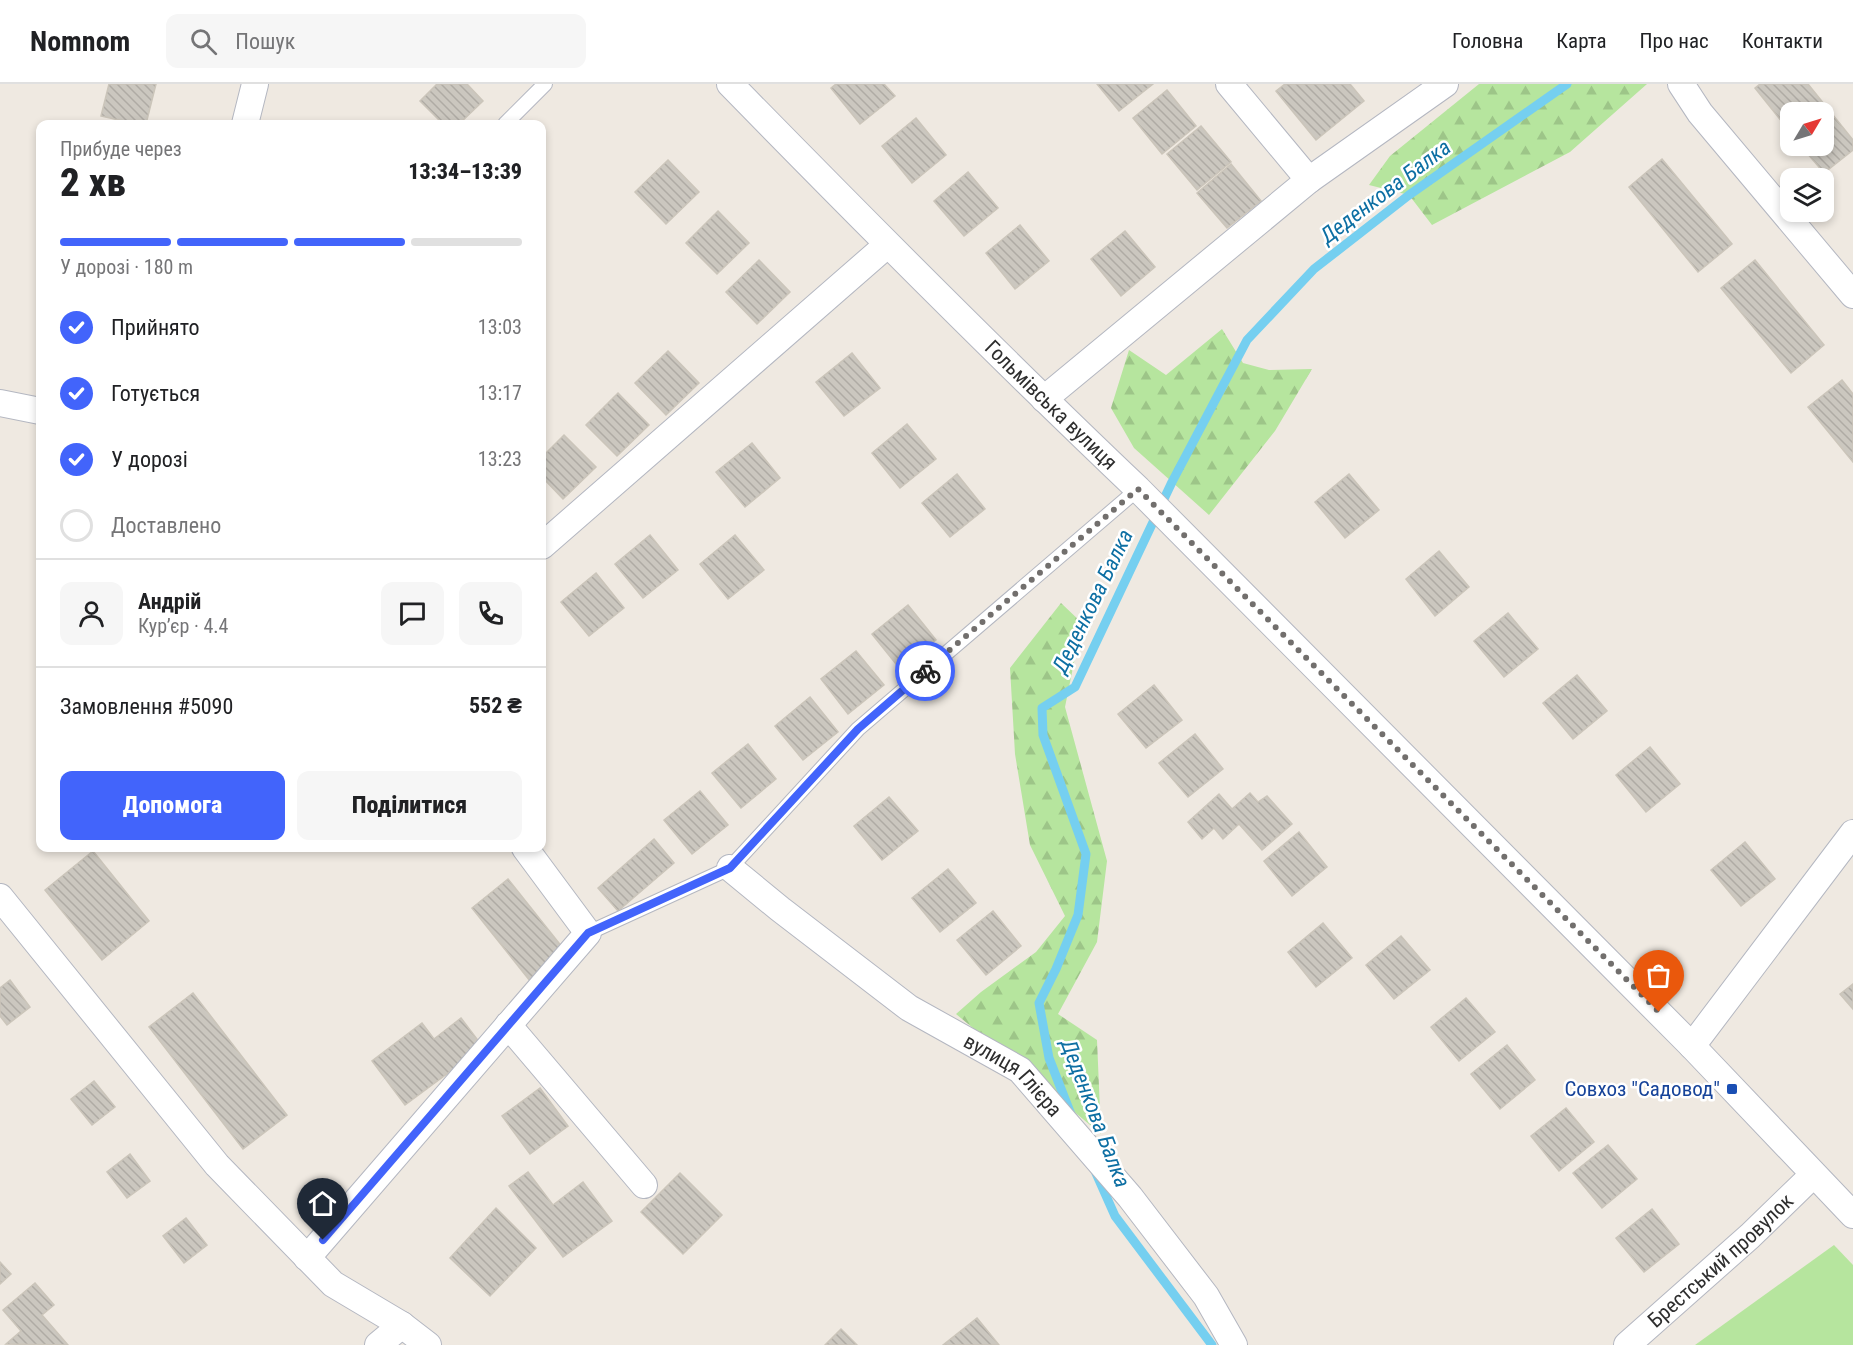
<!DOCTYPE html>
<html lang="uk">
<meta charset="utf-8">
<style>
body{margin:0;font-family:"Roboto Condensed",sans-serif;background:#f6f6f6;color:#202124;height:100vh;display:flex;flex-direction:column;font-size:22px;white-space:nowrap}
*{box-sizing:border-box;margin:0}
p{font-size:20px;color:#757577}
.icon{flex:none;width:33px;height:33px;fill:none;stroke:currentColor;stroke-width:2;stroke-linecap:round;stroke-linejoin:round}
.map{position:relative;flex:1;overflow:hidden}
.side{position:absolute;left:36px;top:36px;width:510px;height:732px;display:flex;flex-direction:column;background:#fff;border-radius:12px;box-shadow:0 3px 9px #0003}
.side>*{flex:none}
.needle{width:39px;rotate:52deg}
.tools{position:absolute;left:1780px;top:18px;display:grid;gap:12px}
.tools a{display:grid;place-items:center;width:54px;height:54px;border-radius:12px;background:#fff;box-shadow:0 3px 9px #0003;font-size:30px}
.pin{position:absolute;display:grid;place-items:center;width:51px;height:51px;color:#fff;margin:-62px -26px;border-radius:50% 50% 50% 0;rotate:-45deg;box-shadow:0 0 6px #0007}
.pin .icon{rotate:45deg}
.courier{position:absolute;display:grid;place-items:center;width:60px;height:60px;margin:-30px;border:4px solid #4264fb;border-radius:50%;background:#fff;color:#222;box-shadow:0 2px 8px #0007}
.overview em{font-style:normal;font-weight:800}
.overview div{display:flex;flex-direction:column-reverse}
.overview{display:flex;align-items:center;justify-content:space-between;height:102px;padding:0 24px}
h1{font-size:39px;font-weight:800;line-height:45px}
.bar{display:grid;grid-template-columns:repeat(4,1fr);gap:9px 6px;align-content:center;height:72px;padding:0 24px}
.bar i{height:8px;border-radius:4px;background:#e0e0e0}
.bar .current{background:#4264fb}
.bar p{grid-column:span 4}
.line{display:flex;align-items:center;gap:15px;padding:0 24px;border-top:2px solid #e0e0e0}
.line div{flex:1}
.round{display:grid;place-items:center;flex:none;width:63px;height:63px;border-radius:12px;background:#f6f6f6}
ol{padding:0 24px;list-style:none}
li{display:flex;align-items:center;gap:18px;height:66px}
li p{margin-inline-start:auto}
li .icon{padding:6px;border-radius:50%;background:#4264fb;color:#fff;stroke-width:4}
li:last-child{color:#757577}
li i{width:33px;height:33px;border:3px solid #e0e0e0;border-radius:50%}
.button{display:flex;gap:12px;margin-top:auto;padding:12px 24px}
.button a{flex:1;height:69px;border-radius:12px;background:#4264fb;color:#fff;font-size:24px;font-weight:800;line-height:69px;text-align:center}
.button a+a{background:#f6f6f6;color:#202124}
header{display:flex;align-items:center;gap:36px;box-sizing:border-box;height:84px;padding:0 30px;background:#fff;border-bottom:2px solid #e0e0e0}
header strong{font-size:28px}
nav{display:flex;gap:33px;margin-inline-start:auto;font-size:21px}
.search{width:420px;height:54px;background:#f6f6f6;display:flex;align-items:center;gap:15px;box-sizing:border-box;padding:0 21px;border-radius:12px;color:#757577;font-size:22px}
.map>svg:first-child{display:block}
.grass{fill:#b6e59e}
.forest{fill:url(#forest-firs)}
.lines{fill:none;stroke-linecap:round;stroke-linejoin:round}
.stream{stroke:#75cff0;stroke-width:9}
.building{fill:url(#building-back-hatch);stroke:#cbc5ba;stroke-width:1.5}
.service-casing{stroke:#b4b7c1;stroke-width:16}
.minor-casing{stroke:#b4b7c1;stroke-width:28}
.service{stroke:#fff;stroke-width:14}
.minor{stroke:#fff;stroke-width:26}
.done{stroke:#726f6d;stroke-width:6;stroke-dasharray:0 10.8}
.route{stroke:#4264fb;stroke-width:8}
.transit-dot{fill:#1a4fb4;stroke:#fff;stroke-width:2}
.labels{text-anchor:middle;stroke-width:5;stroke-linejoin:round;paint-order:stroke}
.street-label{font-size:21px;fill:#2e2e2e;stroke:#fff}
.transit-label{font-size:21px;fill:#164399;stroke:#fff;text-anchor:end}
.water-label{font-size:22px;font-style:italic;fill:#0d6fa3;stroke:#fff}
</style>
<header>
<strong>Nomnom</strong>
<div class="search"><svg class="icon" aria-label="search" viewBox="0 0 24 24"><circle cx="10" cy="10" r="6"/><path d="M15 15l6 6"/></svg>Пошук</div>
<nav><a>Головна</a><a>Карта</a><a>Про нас</a><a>Контакти</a></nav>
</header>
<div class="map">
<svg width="1853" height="1261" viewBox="0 0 1853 1261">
<defs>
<pattern id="forest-firs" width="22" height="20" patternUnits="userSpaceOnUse" patternTransform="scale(1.5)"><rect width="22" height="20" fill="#b6e59e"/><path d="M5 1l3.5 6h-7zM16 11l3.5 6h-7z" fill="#9dc588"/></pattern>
<pattern id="building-back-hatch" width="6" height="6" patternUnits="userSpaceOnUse" patternTransform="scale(1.5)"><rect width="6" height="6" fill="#cbc7bf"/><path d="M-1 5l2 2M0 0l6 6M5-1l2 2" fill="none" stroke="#afaba4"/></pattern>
</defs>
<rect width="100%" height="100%" fill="#efe9e1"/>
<polygon class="grass" points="1834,1161 1853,1181 1853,1261 1695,1261"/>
<g class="forest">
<polygon points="1479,0 1647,0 1570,68 1432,141 1409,111 1369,101 1390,72"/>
<polygon points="1222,245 1243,279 1269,286 1312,285 1275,347 1209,431 1134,364 1111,324 1129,266 1166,291"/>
<polygon points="1061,519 1082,539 1065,623 1107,777 1097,858 1058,930 1097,956 1101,1050 956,930 981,908 1036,868 1065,832 1030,761 1015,670 1010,584"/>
</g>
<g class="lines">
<g class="stream">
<polyline points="1072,1033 1049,974 1039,919 1056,885 1078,831 1086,770 1043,651 1042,624 1075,603 1172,398 1247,256 1314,185 1409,111 1567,0"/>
<polyline points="1095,1087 1115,1132 1212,1261"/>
</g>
</g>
<g class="building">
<polygon points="109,0 156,0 146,40 136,40 101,32"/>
<polygon points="437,0 467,0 483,17 459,40 443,40 420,17"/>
<polygon points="836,0 884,0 895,12 860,40 831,4"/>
<polygon points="1097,0 1153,0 1119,27"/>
<polygon points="1285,0 1350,0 1364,17 1316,56 1276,7"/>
<polygon points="1760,0 1808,0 1853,56 1853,66 1824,89 1801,62 1824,62 1824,28 1791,28 1791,49 1755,4"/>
<polygon points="1167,6 1196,42 1162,70 1133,34"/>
<polygon points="916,34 946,71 912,99 882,62"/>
<polygon points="1201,42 1231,78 1197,106 1167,70"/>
<polygon points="1662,75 1732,160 1698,188 1629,103"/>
<polygon points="668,76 699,108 666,140 635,108"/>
<polygon points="1231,80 1261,117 1227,144 1197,109"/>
<polygon points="968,88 998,124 964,152 934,117"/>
<polygon points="718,127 749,159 717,190 686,159"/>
<polygon points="1020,141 1049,177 1015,205 986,169"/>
<polygon points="1125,147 1155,183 1121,212 1091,175"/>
<polygon points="759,176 790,208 757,240 726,208"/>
<polygon points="1755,176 1824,261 1791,289 1721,204"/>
<polygon points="668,267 699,299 666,331 635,299"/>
<polygon points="852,269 880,304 844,332 816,298"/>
<polygon points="1842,296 1853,310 1853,378 1808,323"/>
<polygon points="618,309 649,341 617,372 586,341"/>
<polygon points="907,340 936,375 900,404 872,369"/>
<polygon points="564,351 596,383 563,415 542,393 542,373"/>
<polygon points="752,359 780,394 745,423 716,388"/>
<polygon points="957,390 985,425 950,453 922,419"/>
<polygon points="1349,390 1379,426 1345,454 1315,418"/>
<polygon points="650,451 678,486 643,514 615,480"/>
<polygon points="735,451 764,486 728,515 700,480"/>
<polygon points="1439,467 1469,503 1435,532 1406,495"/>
<polygon points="596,489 624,524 589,552 561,518"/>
<polygon points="908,521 936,556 900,585 872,550"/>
<polygon points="1508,529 1538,565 1504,593 1474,557"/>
<polygon points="856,567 884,601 848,630 821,595"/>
<polygon points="1577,591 1607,627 1573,655 1543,619"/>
<polygon points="1154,601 1182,636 1146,664 1118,630"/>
<polygon points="810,613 838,648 803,676 775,642"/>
<polygon points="1195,650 1223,685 1188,713 1159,679"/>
<polygon points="748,660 776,695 741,724 712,689"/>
<polygon points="1650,663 1680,700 1646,728 1616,691"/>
<polygon points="700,707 728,741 692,770 664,736"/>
<polygon points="1250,709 1258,718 1267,712 1292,740 1262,766 1239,740 1223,755 1214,744 1202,755 1188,738 1219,710 1232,725"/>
<polygon points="889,713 918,747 882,776 854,742"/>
<polygon points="1299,748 1327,783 1292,812 1264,777"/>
<polygon points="654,755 674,779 618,827 598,804"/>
<polygon points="1745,758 1775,795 1741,822 1711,786"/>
<polygon points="93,767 149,837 102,876 45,806"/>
<polygon points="948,785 976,819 940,848 912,814"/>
<polygon points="508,795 566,868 530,897 472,824"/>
<polygon points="993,827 1021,862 986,891 957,856"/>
<polygon points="1323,839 1352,874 1316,903 1288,868"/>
<polygon points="1401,852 1430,886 1394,915 1366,881"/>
<polygon points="10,896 30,923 7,941 0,932 0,904"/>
<polygon points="1853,900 1853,925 1840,910"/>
<polygon points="193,909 287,1031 243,1065 149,943"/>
<polygon points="1466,914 1495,948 1459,977 1431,943"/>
<polygon points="461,934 483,963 405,1021 372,977 422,939 434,955"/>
<polygon points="1507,961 1535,996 1500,1025 1471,990"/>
<polygon points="94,997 115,1023 92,1041 71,1015"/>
<polygon points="540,1004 568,1042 530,1070 502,1032"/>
<polygon points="1566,1024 1594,1058 1559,1087 1531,1052"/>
<polygon points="1608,1061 1637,1095 1602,1124 1573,1089"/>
<polygon points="130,1070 150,1097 127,1114 107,1088"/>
<polygon points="528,1088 553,1121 583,1098 612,1137 563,1173 509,1102"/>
<polygon points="680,1089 722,1131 683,1170 641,1128"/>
<polygon points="496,1124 536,1164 490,1212 450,1174"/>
<polygon points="1652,1125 1679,1160 1644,1188 1616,1154"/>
<polygon points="186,1134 207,1161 184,1179 163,1152"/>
<polygon points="0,1178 11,1190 0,1200"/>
<polygon points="35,1199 54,1221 42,1231 68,1261 6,1260 21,1247 3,1226"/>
<polygon points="977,1234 999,1261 943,1261"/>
<polygon points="841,1245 857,1261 825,1261"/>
</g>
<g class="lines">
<defs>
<g id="service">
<polyline points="505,40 545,0"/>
<polyline points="588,849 730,784 858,645 1138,405"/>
</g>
<g id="minor">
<path id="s1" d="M730,0c134,137 269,273 408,405l554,557 161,169"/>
<polyline points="1229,0 1309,96"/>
<polyline points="1681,0 1700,29 1853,211"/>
<polyline points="245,40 255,0"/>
<polyline points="1044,315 1309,96 1445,0"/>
<polyline points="0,319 40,327"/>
<polyline points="542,462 887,161"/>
<path id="s2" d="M730,784l50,41 129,99 111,62 110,127 76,99 28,49"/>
<polyline points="0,813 217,1081 333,1200 402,1241 428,1261"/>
<polyline points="508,941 644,1101"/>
<polyline points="1692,962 1853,749"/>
<polyline points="307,1174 588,849 525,764"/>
<polyline points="378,1261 402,1241"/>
<path id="s3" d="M1627,1261l123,-109 63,-61"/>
</g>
</defs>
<use href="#service" class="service-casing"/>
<use href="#minor" class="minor-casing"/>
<use href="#service" class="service"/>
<use href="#minor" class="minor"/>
</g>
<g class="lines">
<polyline class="done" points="925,587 1138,405 1659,928"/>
<polyline class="route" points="323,1156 588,849 730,784 858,645 925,587"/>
</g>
<rect class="transit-dot" x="1726" y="999" width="12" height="12" rx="3"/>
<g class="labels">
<g class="street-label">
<text dy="7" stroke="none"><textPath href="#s1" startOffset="454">Гольмівська вулиця</textPath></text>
<text dy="7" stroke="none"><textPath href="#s2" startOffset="352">вулиця Глієра</textPath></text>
<text dy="7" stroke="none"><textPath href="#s3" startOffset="126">Брестський провулок</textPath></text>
</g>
<g class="transit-label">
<text x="1720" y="1012">Совхоз "Садовод"</text>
</g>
<g class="water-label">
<text transform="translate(1385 107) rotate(-37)" y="8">Деденкова Балка</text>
<text transform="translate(1092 517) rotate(-64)" y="8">Деденкова Балка</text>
<text transform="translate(1096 1029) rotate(69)" y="8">Деденкова Балка</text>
</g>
</g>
</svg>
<div class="tools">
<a><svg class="needle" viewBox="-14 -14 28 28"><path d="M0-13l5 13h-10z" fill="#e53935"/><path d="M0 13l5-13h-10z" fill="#757577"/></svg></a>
<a><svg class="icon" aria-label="layers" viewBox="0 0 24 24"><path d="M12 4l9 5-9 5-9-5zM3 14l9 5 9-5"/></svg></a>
</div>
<div class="pin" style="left:1659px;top:928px;background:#ea580c"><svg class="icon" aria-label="bag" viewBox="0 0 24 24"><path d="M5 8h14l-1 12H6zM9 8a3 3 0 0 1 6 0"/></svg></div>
<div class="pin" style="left:323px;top:1156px;background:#1f2937"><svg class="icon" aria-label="home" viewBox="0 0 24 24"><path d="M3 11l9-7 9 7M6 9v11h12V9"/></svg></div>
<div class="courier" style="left:925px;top:587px"><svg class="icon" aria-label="bike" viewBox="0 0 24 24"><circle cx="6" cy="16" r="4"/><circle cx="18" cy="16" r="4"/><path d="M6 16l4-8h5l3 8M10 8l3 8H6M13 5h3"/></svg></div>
<section class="side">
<div class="overview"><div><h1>2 хв</h1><p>Прибуде через</p></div><em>13:34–13:39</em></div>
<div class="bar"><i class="current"></i><i class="current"></i><i class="current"></i><i></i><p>У дорозі · 180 m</p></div>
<ol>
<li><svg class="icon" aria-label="check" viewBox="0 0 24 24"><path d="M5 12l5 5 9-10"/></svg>Прийнято<p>13:03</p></li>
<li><svg class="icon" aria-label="check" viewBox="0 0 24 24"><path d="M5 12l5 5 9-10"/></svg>Готується<p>13:17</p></li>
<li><svg class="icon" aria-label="check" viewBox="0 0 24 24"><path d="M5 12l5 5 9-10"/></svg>У дорозі<p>13:23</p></li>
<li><i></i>Доставлено</li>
</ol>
<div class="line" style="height:108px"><a class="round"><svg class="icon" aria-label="person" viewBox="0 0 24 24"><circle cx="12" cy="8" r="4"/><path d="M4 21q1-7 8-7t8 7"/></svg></a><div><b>Андрій</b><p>Кур’єр · 4.4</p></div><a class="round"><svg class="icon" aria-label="chat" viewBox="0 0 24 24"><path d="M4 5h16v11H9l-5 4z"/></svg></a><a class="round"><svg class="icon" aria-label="phone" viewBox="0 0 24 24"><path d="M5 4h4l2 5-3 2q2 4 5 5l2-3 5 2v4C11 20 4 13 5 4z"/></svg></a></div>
<div class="line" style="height:78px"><div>Замовлення #5090</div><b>552 ₴</b></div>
<div class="button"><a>Допомога</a><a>Поділитися</a></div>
</section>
</div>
